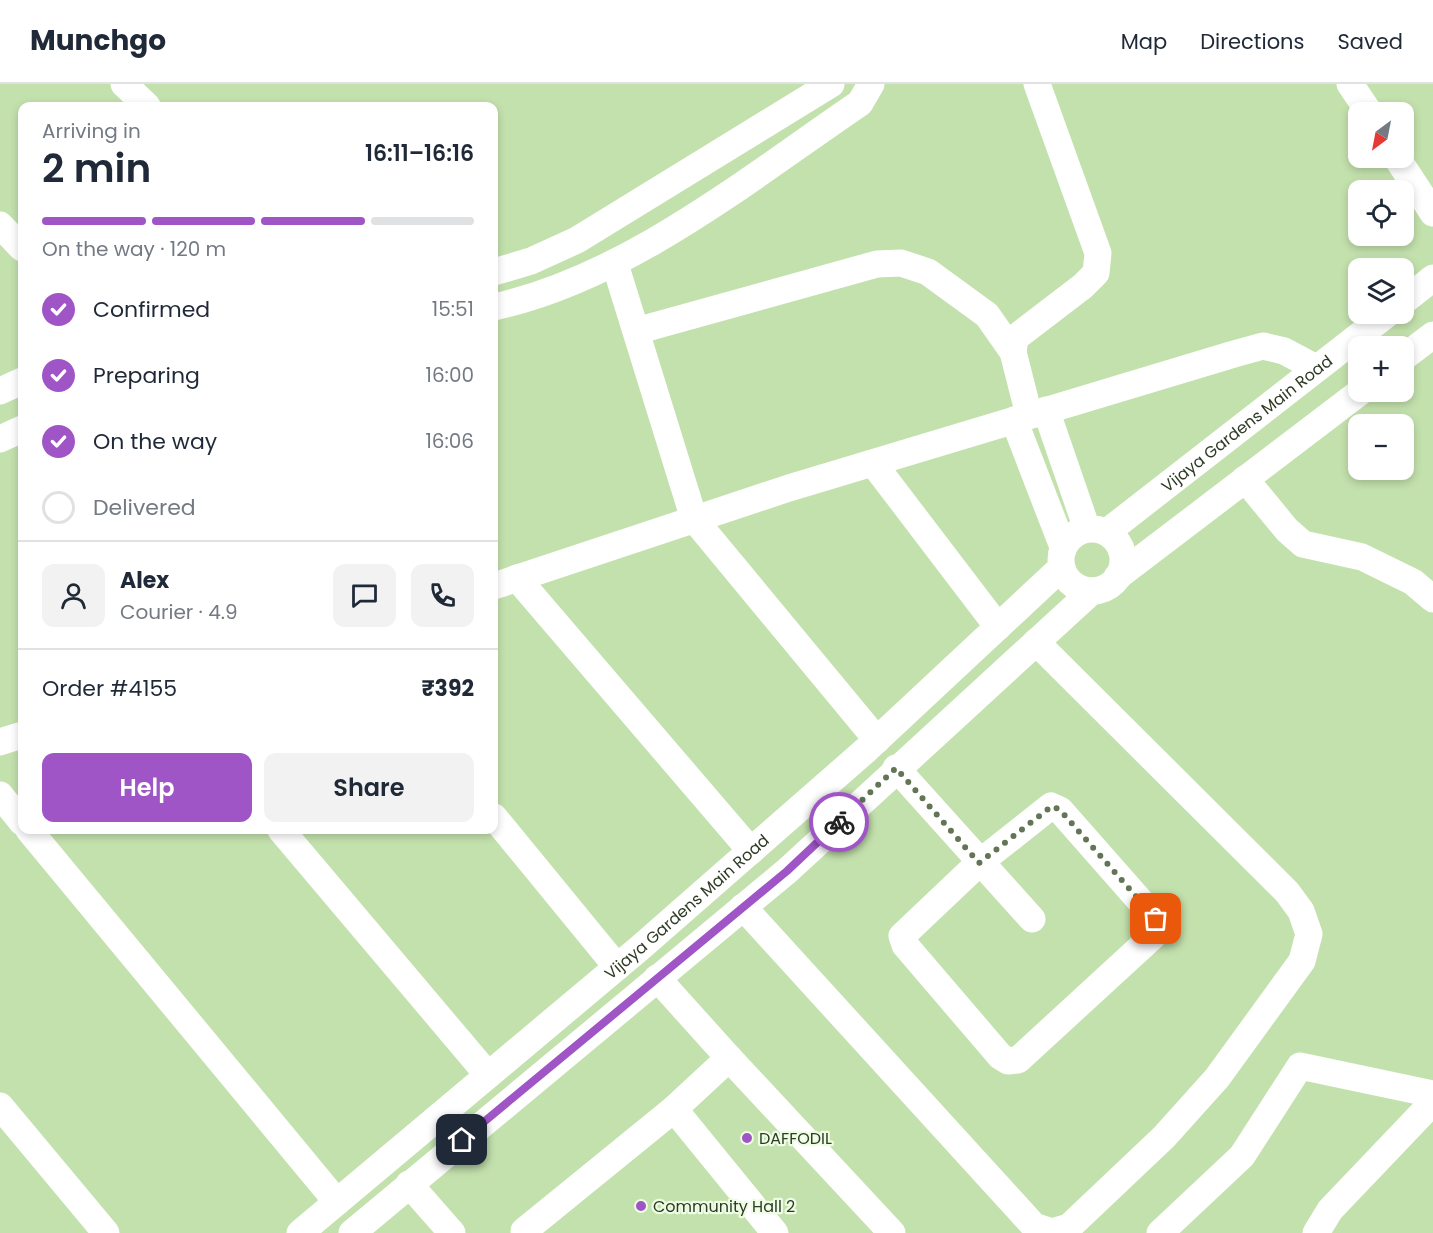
<!DOCTYPE html>
<meta charset="utf-8">
<style>
body{margin:0;font-family:Poppins,sans-serif;background:#f2f2f3;color:#1f2937;height:100vh;display:flex;flex-direction:column;font-size:22px;white-space:nowrap}
*{box-sizing:border-box;margin:0}
p{font-size:20px;color:#747a83}
.icon{flex:none;width:33px;height:33px;fill:none;stroke:currentColor;stroke-width:2;stroke-linecap:round;stroke-linejoin:round}
.map{position:relative;flex:1;overflow:hidden}
.side{position:absolute;left:18px;top:18px;width:480px;height:732px;display:flex;flex-direction:column;background:#fff;border-radius:12px;box-shadow:0 3px 9px #0003}
.side>*{flex:none}
.needle{width:39px;rotate:212deg}
.buttons{position:absolute;left:1348px;top:18px;display:grid;gap:12px}
.buttons a{display:grid;place-items:center;width:66px;height:66px;border-radius:12px;background:#fff;box-shadow:0 3px 9px #0003;font-size:30px}
.pin{position:absolute;display:grid;place-items:center;width:51px;height:51px;color:#fff;margin:-26px;border-radius:12px;box-shadow:0 3px 9px #0006}
.courier{position:absolute;display:grid;place-items:center;width:60px;height:60px;margin:-30px;border:4px solid #a055c7;border-radius:50%;background:#fff;color:#222;box-shadow:0 2px 8px #0007}
.summary em{font-style:normal;font-weight:600}
.summary div{display:flex;flex-direction:column-reverse}
.summary{display:flex;align-items:center;justify-content:space-between;height:102px;padding:0 24px}
h1{font-size:39px;font-weight:600;line-height:45px}
.bar{display:grid;grid-template-columns:repeat(4,1fr);gap:9px 6px;align-content:center;height:72px;padding:0 24px}
.bar i{height:8px;border-radius:4px;background:#e0e1e3}
.bar .on{background:#a055c7}
.bar p{grid-column:span 4}
.line{display:flex;align-items:center;gap:15px;padding:0 24px;border-top:2px solid #e0e1e3}
.line div{flex:1}
.round{display:grid;place-items:center;flex:none;width:63px;height:63px;border-radius:12px;background:#f2f2f3}
ol{padding:0 24px;list-style:none}
li{display:flex;align-items:center;gap:18px;height:66px}
li p{margin-inline-start:auto}
li .icon{padding:6px;border-radius:50%;background:#a055c7;color:#fff;stroke-width:4}
li:last-child{color:#747a83}
li i{width:33px;height:33px;border:3px solid #e0e1e3;border-radius:50%}
.primary-button{display:flex;gap:12px;margin-top:auto;padding:12px 24px}
.primary-button a{flex:1;height:69px;border-radius:12px;background:#a055c7;color:#fff;font-size:24px;font-weight:600;line-height:69px;text-align:center}
.primary-button a+a{background:#f2f2f3;color:#1f2937}
header{display:flex;align-items:center;gap:36px;box-sizing:border-box;height:84px;padding:0 30px;background:#fff;border-bottom:2px solid #e0e1e3}
header strong{font-size:28px}
nav{display:flex;gap:33px;margin-inline-start:auto;font-size:21px}
.map>svg:first-child{display:block}
.lines{fill:none;stroke-linecap:round;stroke-linejoin:round}
.street{stroke:#fff;stroke-width:27}
.done{stroke:#637555;stroke-width:6;stroke-dasharray:0 10.8}
.route{stroke:#a055c7;stroke-width:8}
.poi-dot{fill:#a055c7;stroke:#edfde3;stroke-width:2}
.labels{text-anchor:middle;stroke-width:4.5;stroke-linejoin:round;paint-order:stroke}
.street-label{font-size:16px;fill:#2f3b26;stroke:#edfde3}
.poi-label{font-size:16px;fill:#2f3b26;stroke:#edfde3;text-anchor:start}
</style>
<header>
<strong>Munchgo</strong>
<nav><a>Map</a><a>Directions</a><a>Saved</a></nav>
</header>
<div class="map">
<svg width="1433" height="1149" viewBox="0 0 1433 1149">
<rect width="100%" height="100%" fill="#c3e1ad"/>
<g class="lines">
<g class="street">
<polyline points="124,0 147,22"/>
<polyline points="1350,0 1369,28"/>
<polyline points="1397,74 1433,129"/>
<polyline points="0,141 22,164"/>
<polyline points="615,180 694,435 877,656"/>
<polyline points="494,188 531,177 577,156 831,0"/>
<polyline points="1404,217 1433,194"/>
<path d="M494,223c133,-29 254,-128 366,-204l11,-19"/>
<polyline points="636,247 877,180 901,179 928,188 987,231 1013,268"/>
<polyline points="1404,273 1433,251"/>
<polyline points="0,307 22,297"/>
<polyline points="1046,326 1087,445"/>
<polyline points="1029,331 1013,268 1015,254 1083,202 1096,189 1098,169 1037,0"/>
<polyline points="1014,336 1063,463"/>
<polyline points="0,355 22,345"/>
<polyline points="873,379 998,543"/>
<polyline points="1245,395 1287,446 1303,460 1362,473 1413,498 1433,515"/>
<circle cx="1092" cy="476" r="31"/>
<path id="s1" d="M1107,448l280,-218"/>
<polyline points="1117,493 1360,308"/>
<polyline points="517,494 751,767"/>
<polyline points="494,502 789,404 1234,270 1263,262 1284,267 1316,284"/>
<polyline points="0,658 22,651"/>
<polyline points="896,684 1032,835"/>
<polyline points="0,711 22,738"/>
<polygon points="1051,722 1060,726 1156,835 1159,843 1153,852 1018,976 1008,977 1000,972 905,861 902,852 979,779"/>
<polyline points="494,733 617,883"/>
<polyline points="29,746 337,1118"/>
<polyline points="281,746 488,991"/>
<polyline points="743,823 1034,1142 1052,1148 1069,1143 1164,1053 1217,994 1302,877 1309,850 1301,827 1287,808 1036,558"/>
<polyline points="729,974 892,1149"/>
<polyline points="0,1022 106,1149"/>
<polyline points="674,1025 775,1149"/>
<polyline points="409,1100 452,1149"/>
<path id="s2" d="M300,1149l341,-286 225,-197 195,-182"/>
<polyline points="352,1149 787,787 1092,507"/>
<polyline points="526,1149 524,1147 674,1025 729,974 657,894"/>
<polyline points="1160,1149 1242,1072 1300,982 1433,1010"/>
<polyline points="1316,1149 1330,1126 1433,1018"/>
</g>
</g>
<g class="lines">
<polyline class="done" points="839,738 896,684 979,779 1052,722 1060,726 1156,835"/>
<polyline class="route" points="462,1056 787,787 839,738"/>
</g>
<g class="poi-dot">
<circle cx="747" cy="1054" r="6"/>
<circle cx="641" cy="1122" r="6"/>
</g>
<g class="labels">
<g class="street-label">
<text dy="6" stroke="none"><textPath href="#s1" startOffset="177">Vijaya Gardens Main Road</textPath></text>
<text dy="6" stroke="none"><textPath href="#s2" startOffset="506">Vijaya Gardens Main Road</textPath></text>
</g>
<g class="poi-label">
<text x="759" y="1060">DAFFODIL</text>
<text x="653" y="1128">Community Hall 2</text>
</g>
</g>
</svg>
<div class="buttons">
<a><svg class="needle" viewBox="-14 -14 28 28"><path d="M0-13l5 13h-10z" fill="#e53935"/><path d="M0 13l5-13h-10z" fill="#747a83"/></svg></a>
<a><svg class="icon" aria-label="locate" viewBox="0 0 24 24"><circle cx="12" cy="12" r="6"/><path d="M12 2v4M12 18v4M2 12h4M18 12h4"/></svg></a>
<a><svg class="icon" aria-label="layers" viewBox="0 0 24 24"><path d="M12 4l9 5-9 5-9-5zM3 14l9 5 9-5"/></svg></a>
<a>+</a>
<a>−</a>
</div>
<div class="pin" style="left:1156px;top:835px;background:#ea580c"><svg class="icon" aria-label="bag" viewBox="0 0 24 24"><path d="M5 8h14l-1 12H6zM9 8a3 3 0 0 1 6 0"/></svg></div>
<div class="pin" style="left:462px;top:1056px;background:#1f2937"><svg class="icon" aria-label="home" viewBox="0 0 24 24"><path d="M3 11l9-7 9 7M6 9v11h12V9"/></svg></div>
<div class="courier" style="left:839px;top:738px"><svg class="icon" aria-label="bike" viewBox="0 0 24 24"><circle cx="6" cy="16" r="4"/><circle cx="18" cy="16" r="4"/><path d="M6 16l4-8h5l3 8M10 8l3 8H6M13 5h3"/></svg></div>
<section class="side">
<div class="summary"><div><h1>2 min</h1><p>Arriving in</p></div><em>16:11–16:16</em></div>
<div class="bar"><i class="on"></i><i class="on"></i><i class="on"></i><i></i><p>On the way · 120 m</p></div>
<ol>
<li><svg class="icon" aria-label="check" viewBox="0 0 24 24"><path d="M5 12l5 5 9-10"/></svg>Confirmed<p>15:51</p></li>
<li><svg class="icon" aria-label="check" viewBox="0 0 24 24"><path d="M5 12l5 5 9-10"/></svg>Preparing<p>16:00</p></li>
<li><svg class="icon" aria-label="check" viewBox="0 0 24 24"><path d="M5 12l5 5 9-10"/></svg>On the way<p>16:06</p></li>
<li><i></i>Delivered</li>
</ol>
<div class="line" style="height:108px"><a class="round"><svg class="icon" aria-label="person" viewBox="0 0 24 24"><circle cx="12" cy="8" r="4"/><path d="M4 21q1-7 8-7t8 7"/></svg></a><div><b>Alex</b><p>Courier · 4.9</p></div><a class="round"><svg class="icon" aria-label="chat" viewBox="0 0 24 24"><path d="M4 5h16v11H9l-5 4z"/></svg></a><a class="round"><svg class="icon" aria-label="phone" viewBox="0 0 24 24"><path d="M5 4h4l2 5-3 2q2 4 5 5l2-3 5 2v4C11 20 4 13 5 4z"/></svg></a></div>
<div class="line" style="height:78px"><div>Order #4155</div><b>₹392</b></div>
<div class="primary-button"><a>Help</a><a>Share</a></div>
</section>
</div>
